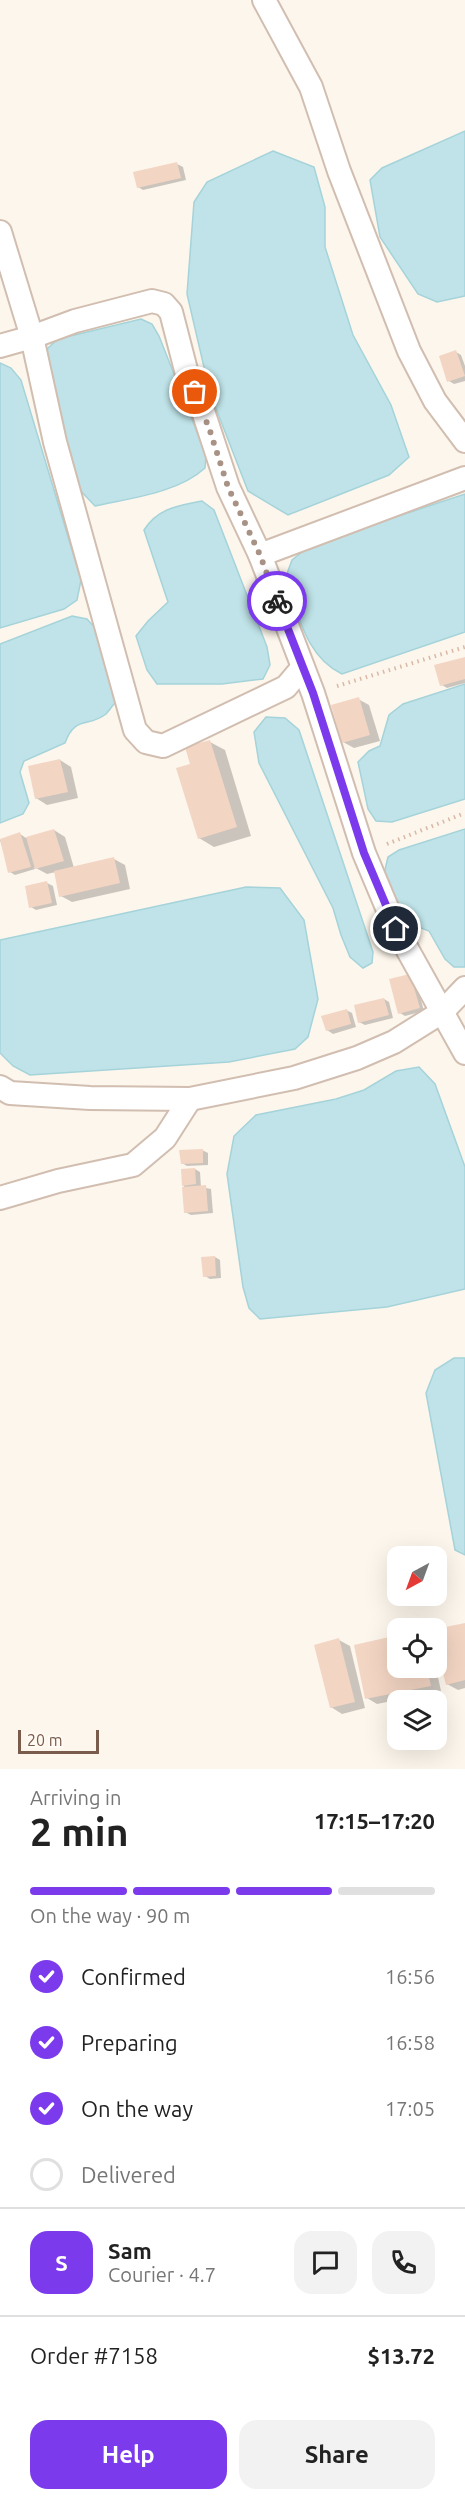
<!DOCTYPE html>
<meta charset="utf-8">
<style>
body{margin:0;font-family:Ubuntu,sans-serif;background:#f2f2f2;color:#222;height:100vh;display:flex;flex-direction:column;font-size:22px;white-space:nowrap}
*{box-sizing:border-box;margin:0}
p{font-size:20px;color:#767676}
.icon{flex:none;width:33px;height:33px;fill:none;stroke:currentColor;stroke-width:2;stroke-linecap:round;stroke-linejoin:round}
.map{position:relative;height:1769px;overflow:hidden}
.drawer{display:flex;flex-direction:column;background:#fff;flex:1}
.drawer>*{flex:none}
.needle{width:39px;rotate:221deg}
.tools{position:absolute;left:387px;top:1546px;display:grid;gap:12px}
.tools a{display:grid;place-items:center;width:60px;height:60px;border-radius:12px;background:#fff;box-shadow:0 6px 24px #0002;font-size:30px}
.scale{position:absolute;left:18px;bottom:15px;width:81px;box-sizing:border-box;padding-left:6px;border:3px solid #7a5c4d;border-top:0;font-size:16px;line-height:21px;white-space:nowrap;color:#7a5c4d;-webkit-text-stroke:4px #fffaf3;paint-order:stroke}
.pin{position:absolute;display:grid;place-items:center;width:51px;height:51px;color:#fff;margin:-26px;border:3px solid #fff;border-radius:50%;box-shadow:0 2px 6px #0007}
.courier{position:absolute;display:grid;place-items:center;width:60px;height:60px;margin:-30px;border:4px solid #7c3aed;border-radius:50%;background:#fff;color:#222;box-shadow:0 2px 8px #0007}
.headline em{font-style:normal;font-weight:600}
.headline div{display:flex;flex-direction:column-reverse}
.headline{display:flex;align-items:center;justify-content:space-between;height:102px;padding:0 30px}
h1{font-size:39px;font-weight:600;line-height:45px}
.bar{display:grid;grid-template-columns:repeat(4,1fr);gap:9px 6px;align-content:center;height:72px;padding:0 30px}
.bar i{height:8px;border-radius:4px;background:#e0e0e0}
.bar .active{background:#7c3aed}
.bar p{grid-column:span 4}
.line{display:flex;align-items:center;gap:15px;padding:0 30px;border-top:2px solid #e0e0e0}
.line div{flex:1}
.round{display:grid;place-items:center;flex:none;width:63px;height:63px;border-radius:18px;background:#f2f2f2}
ol{padding:0 30px;list-style:none}
li{display:flex;align-items:center;gap:18px;height:66px}
li p{margin-inline-start:auto}
li .icon{padding:6px;border-radius:50%;background:#7c3aed;color:#fff;stroke-width:4}
li:last-child{color:#767676}
li i{width:33px;height:33px;border:3px solid #e0e0e0;border-radius:50%}
.button{display:flex;gap:12px;margin-top:auto;padding:12px 30px}
.button a{flex:1;height:69px;border-radius:18px;background:#7c3aed;color:#fff;font-size:24px;font-weight:600;line-height:69px;text-align:center}
.button a+a{background:#f2f2f2;color:#222}
.map>svg:first-child{display:block}
.water{fill:#bfe3e8;stroke:#a5d3da;stroke-width:1.5}
.shadow{fill:#0003}
.building{fill:#f3d5c3}
.lines{fill:none;stroke-linecap:round;stroke-linejoin:round}
.street-casing{stroke:#d1beb0;stroke-width:26}
.path{stroke:#d9b8a5;stroke-width:4;stroke-dasharray:1.5 4.5;stroke-linecap:butt}
.street{stroke:#fff;stroke-width:22}
.done{stroke:#a89285;stroke-width:6;stroke-dasharray:0 10.8}
.route{stroke:#7c3aed;stroke-width:8}
</style>
<div class="map">
<svg width="465" height="1769" viewBox="0 0 465 1769">
<rect width="100%" height="100%" fill="#fdf6ec"/>
<g class="water">
<polygon points="465,131 465,296 437,302 418,294 380,237 370,180 382,168"/>
<polygon points="273,151 314,167 325,207 325,247 353,335 391,405 409,457 389,475 288,515 248,491 210,393 187,294 194,202 207,182"/>
<path d="M141,319l11,5 7,12 47,119 -1,13c-27,25 -75,30 -110,38l-17,-18 -34,-129 4,-11 10,-9z"/>
<polygon points="0,363 11,368 21,380 81,580 77,600 64,609 0,628"/>
<path d="M465,494v138l-123,42c-37,-18 -43,-60 -57,-95l7,-19 19,-15z"/>
<path d="M202,501l12,9 53,137 3,18 -7,14 -41,5h-65l-10,-14 -11,-34 12,-15 20,-19 -24,-72c14,-22 34,-24 58,-29z"/>
<path d="M72,616l15,3 11,12 17,72c-3,3 -6,8 -9,11 -18,14 -31,1 -41,29l-41,18 -4,11 9,31 -6,11 -23,9v-179z"/>
<polygon points="465,684 465,799 392,822 376,821 368,809 358,762 369,751 380,746 389,715 403,704"/>
<polygon points="266,717 285,718 299,730 373,952 372,963 363,968 350,957 341,935 333,908 259,763 254,732"/>
<polygon points="465,829 465,967 454,967 445,959 429,931 411,924 383,878 388,857 399,850"/>
<polygon points="246,887 280,888 304,920 318,999 308,1037 295,1049 229,1062 30,1075 13,1066 0,1053 0,940"/>
<polygon points="419,1067 435,1084 465,1167 465,1289 387,1307 260,1319 249,1308 243,1287 227,1174 234,1136 256,1115 336,1099 364,1090 396,1071"/>
<polygon points="454,1358 465,1358 465,1555 455,1550 426,1393 435,1370"/>
</g>
<g class="shadow">
<polygon points="177,164 183,167 186,180 143,190 138,187"/>
<polygon points="456,352 461,355 465,366 465,381 454,384 449,381"/>
<polygon points="465,659 465,683 447,688 442,685"/>
<polygon points="358,699 369,705 380,741 354,748 343,742"/>
<polygon points="210,742 225,750 251,836 214,847 199,838 192,765"/>
<polygon points="60,760 71,767 78,798 47,805 36,798"/>
<polygon points="54,830 65,837 74,868 114,859 125,865 130,889 72,902 61,896 56,872 47,874 34,867 35,869 15,875 10,872 0,840 20,834 26,838"/>
<polygon points="47,883 53,886 57,905 36,910 31,907"/>
<polygon points="415,979 424,1011 405,1016 400,1013 391,980"/>
<polygon points="384,999 389,1002 393,1018 365,1025 359,1022"/>
<polygon points="346,1010 352,1013 356,1027 333,1034 327,1030"/>
<polygon points="202,1150 208,1153 208,1165 187,1166 182,1163"/>
<polygon points="195,1169 200,1172 201,1187 211,1189 213,1213 191,1215 185,1212 183,1170"/>
<polygon points="215,1257 220,1260 221,1278 210,1279 205,1276"/>
<polygon points="465,1624 465,1688 458,1690 447,1684"/>
<polygon points="339,1640 350,1646 365,1708 342,1714 331,1707"/>
<polygon points="398,1668 436,1668 441,1691 377,1704 367,1698"/>
</g>
<g class="building">
<polygon points="177,162 181,178 137,188 133,172"/>
<polygon points="456,350 465,376 447,382 439,356"/>
<polygon points="465,657 465,679 440,686 434,665"/>
<polygon points="359,697 370,735 342,743 331,705"/>
<polygon points="210,740 237,827 198,839 176,768 190,764 185,747"/>
<polygon points="60,759 68,792 35,799 28,766"/>
<polygon points="54,829 64,861 35,869 26,837"/>
<polygon points="20,832 31,867 8,873 0,839"/>
<polygon points="114,857 120,883 59,897 54,871"/>
<polygon points="47,881 52,903 29,908 25,886"/>
<polygon points="410,974 420,1008 398,1014 389,979"/>
<polygon points="384,998 389,1015 358,1023 354,1005"/>
<polygon points="347,1009 351,1024 326,1031 321,1016"/>
<polygon points="203,1149 203,1163 181,1164 179,1150"/>
<polygon points="195,1168 196,1184 182,1186 181,1169"/>
<polygon points="206,1185 208,1211 184,1213 182,1187"/>
<polygon points="215,1256 216,1276 203,1277 201,1257"/>
<polygon points="465,1623 465,1680 446,1685 436,1647 436,1629"/>
<polygon points="398,1635 398,1668 427,1668 431,1686 365,1699 354,1645"/>
<polygon points="339,1638 355,1702 330,1708 314,1645"/>
</g>
<g class="lines">
<defs>
<g id="street">
<polyline points="264,0 311,87 339,171 409,351 435,401 465,441"/>
<polyline points="0,232 32,337 55,442 135,730 146,742 163,746 286,687 302,668"/>
<polyline points="0,346 32,337 75,321 152,301 164,304 171,312 187,374 203,411 228,487 260,555 313,693 364,853 396,929 465,1053"/>
<polyline points="260,555 465,478"/>
<polyline points="0,1087 10,1093 90,1098 190,1099 294,1078 357,1058 394,1042 442,1012 465,988"/>
<polyline points="0,1198 58,1181 133,1165 165,1138 190,1099"/>
</g>
</defs>
<use href="#street" class="street-casing"/>
<g class="path">
<polyline points="337,686 465,647"/>
<polyline points="387,844 465,813"/>
</g>
<use href="#street" class="street"/>
</g>
<g class="lines">
<polyline class="done" points="195,392 210,431 228,487 260,555 277,601"/>
<polyline class="route" points="277,601 313,693 364,853 396,929"/>
</g>
</svg>
<div class="tools">
<a><svg class="needle" viewBox="-14 -14 28 28"><path d="M0-13l5 13h-10z" fill="#e53935"/><path d="M0 13l5-13h-10z" fill="#767676"/></svg></a>
<a><svg class="icon" aria-label="locate" viewBox="0 0 24 24"><circle cx="12" cy="12" r="6"/><path d="M12 2v4M12 18v4M2 12h4M18 12h4"/></svg></a>
<a><svg class="icon" aria-label="layers" viewBox="0 0 24 24"><path d="M12 4l9 5-9 5-9-5zM3 14l9 5 9-5"/></svg></a>
</div>
<div class="scale">20 m</div>
<div class="pin" style="left:195px;top:392px;background:#ea580c"><svg class="icon" aria-label="bag" viewBox="0 0 24 24"><path d="M5 8h14l-1 12H6zM9 8a3 3 0 0 1 6 0"/></svg></div>
<div class="pin" style="left:396px;top:929px;background:#1f2937"><svg class="icon" aria-label="home" viewBox="0 0 24 24"><path d="M3 11l9-7 9 7M6 9v11h12V9"/></svg></div>
<div class="courier" style="left:277px;top:601px"><svg class="icon" aria-label="bike" viewBox="0 0 24 24"><circle cx="6" cy="16" r="4"/><circle cx="18" cy="16" r="4"/><path d="M6 16l4-8h5l3 8M10 8l3 8H6M13 5h3"/></svg></div>
</div>
<section class="drawer">
<div class="headline"><div><h1>2 min</h1><p>Arriving in</p></div><em>17:15–17:20</em></div>
<div class="bar"><i class="active"></i><i class="active"></i><i class="active"></i><i></i><p>On the way · 90 m</p></div>
<ol>
<li><svg class="icon" aria-label="check" viewBox="0 0 24 24"><path d="M5 12l5 5 9-10"/></svg>Confirmed<p>16:56</p></li>
<li><svg class="icon" aria-label="check" viewBox="0 0 24 24"><path d="M5 12l5 5 9-10"/></svg>Preparing<p>16:58</p></li>
<li><svg class="icon" aria-label="check" viewBox="0 0 24 24"><path d="M5 12l5 5 9-10"/></svg>On the way<p>17:05</p></li>
<li><i></i>Delivered</li>
</ol>
<div class="line" style="height:108px"><b class="round" style="background:#7c3aed;color:#fff">S</b><div><b>Sam</b><p>Courier · 4.7</p></div><a class="round"><svg class="icon" aria-label="chat" viewBox="0 0 24 24"><path d="M4 5h16v11H9l-5 4z"/></svg></a><a class="round"><svg class="icon" aria-label="phone" viewBox="0 0 24 24"><path d="M5 4h4l2 5-3 2q2 4 5 5l2-3 5 2v4C11 20 4 13 5 4z"/></svg></a></div>
<div class="line" style="height:78px"><div>Order #7158</div><b>$13.72</b></div>
<div class="button"><a>Help</a><a>Share</a></div>
</section>
